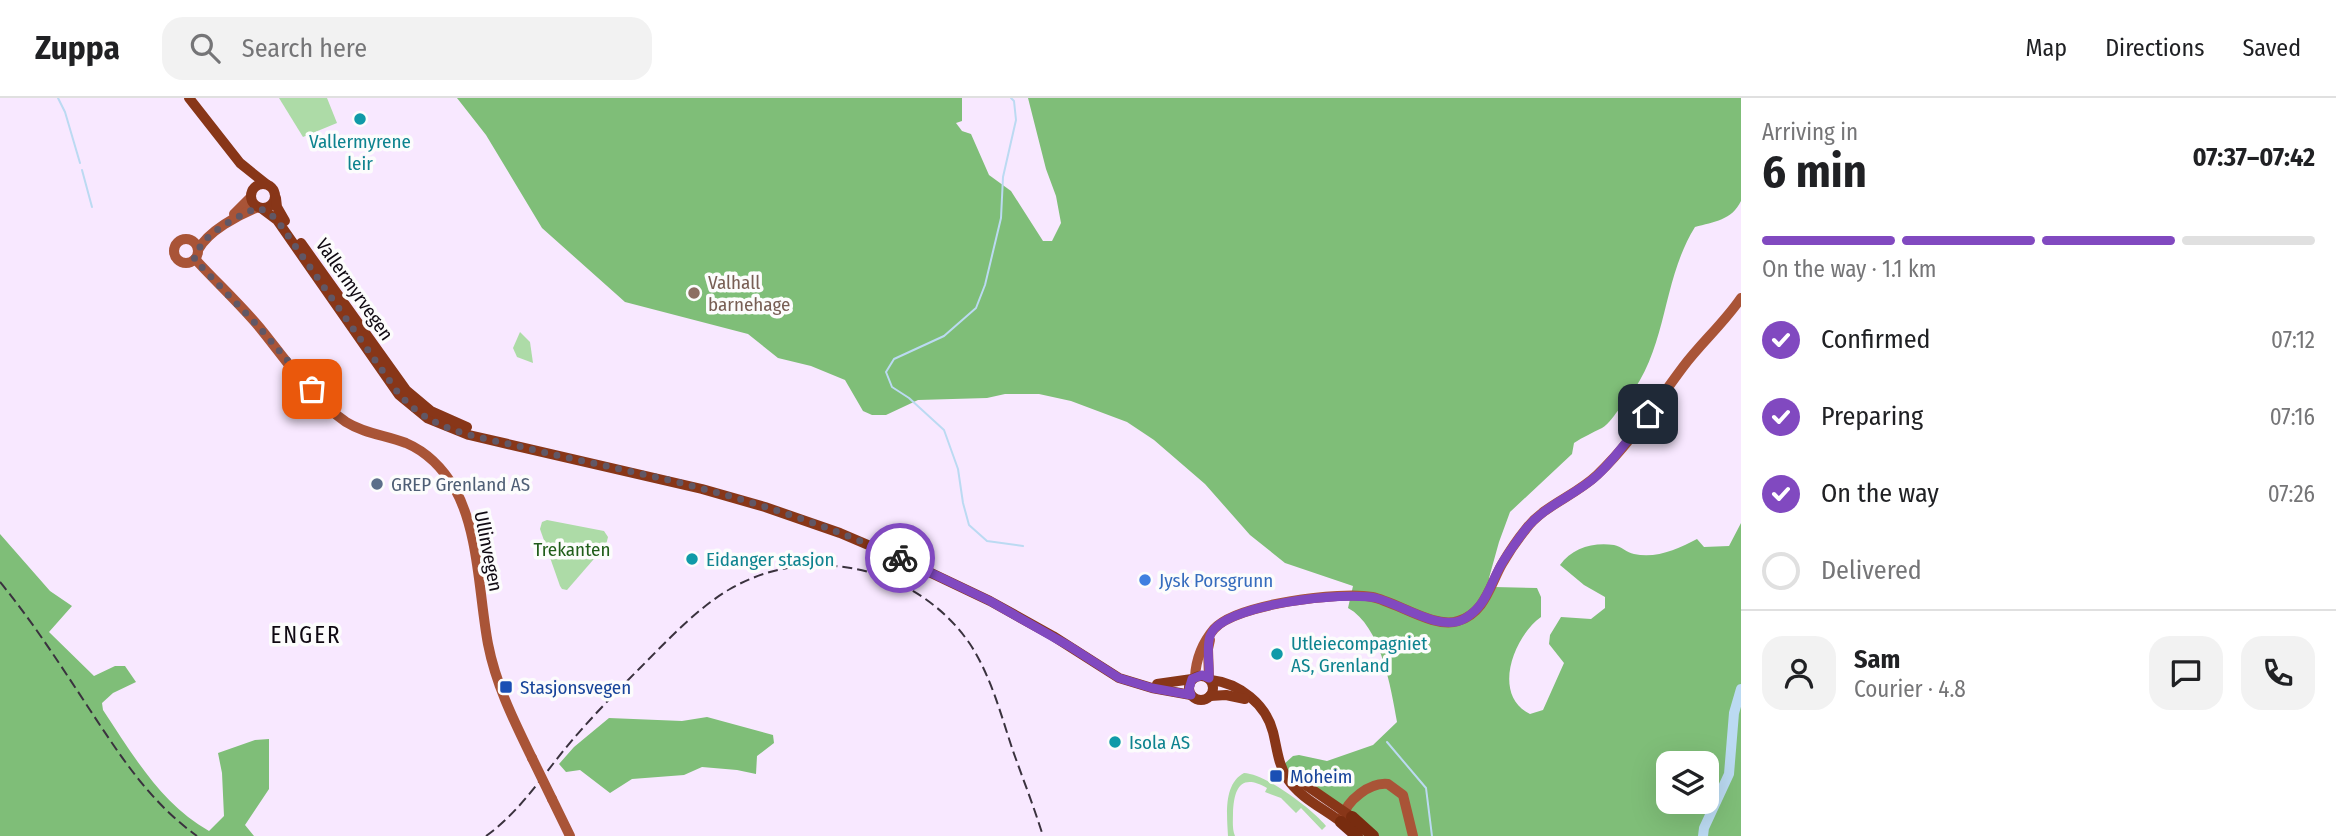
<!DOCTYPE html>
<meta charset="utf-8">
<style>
body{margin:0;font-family:"Fira Sans Condensed",sans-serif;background:#f2f2f2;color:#202124;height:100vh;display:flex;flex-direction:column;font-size:26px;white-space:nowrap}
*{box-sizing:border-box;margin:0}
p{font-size:23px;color:#757577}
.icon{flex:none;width:38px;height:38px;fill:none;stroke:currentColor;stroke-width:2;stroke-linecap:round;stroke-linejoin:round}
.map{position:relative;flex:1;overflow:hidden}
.side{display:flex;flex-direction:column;background:#fff;width:595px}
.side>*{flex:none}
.tools{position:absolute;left:1656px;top:653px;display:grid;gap:14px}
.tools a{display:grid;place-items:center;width:63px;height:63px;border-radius:14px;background:#fff;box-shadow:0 7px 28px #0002;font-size:35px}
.pin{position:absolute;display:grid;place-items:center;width:60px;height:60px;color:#fff;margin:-30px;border-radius:14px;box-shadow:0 4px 10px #0006}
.courier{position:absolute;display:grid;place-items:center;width:70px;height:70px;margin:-35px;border:5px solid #8149c0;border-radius:50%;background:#fff;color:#222;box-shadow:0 2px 9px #0007}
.overview em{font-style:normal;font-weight:700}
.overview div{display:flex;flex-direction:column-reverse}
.overview{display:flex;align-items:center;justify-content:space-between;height:119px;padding:0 21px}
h1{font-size:46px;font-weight:700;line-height:52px}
.bar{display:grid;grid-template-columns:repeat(4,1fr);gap:10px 7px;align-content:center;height:84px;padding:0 21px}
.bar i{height:9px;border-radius:5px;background:#e0e0e0}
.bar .selected{background:#8149c0}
.bar p{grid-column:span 4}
.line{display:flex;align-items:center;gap:18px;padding:0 21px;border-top:2px solid #e0e0e0}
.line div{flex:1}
.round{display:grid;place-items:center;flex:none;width:74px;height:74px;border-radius:21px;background:#f2f2f2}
ol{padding:0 21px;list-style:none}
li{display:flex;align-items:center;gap:21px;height:77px}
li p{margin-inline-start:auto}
li .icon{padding:7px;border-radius:50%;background:#8149c0;color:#fff;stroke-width:4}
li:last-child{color:#757577}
li i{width:38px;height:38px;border:4px solid #e0e0e0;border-radius:50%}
header{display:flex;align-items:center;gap:42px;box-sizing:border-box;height:98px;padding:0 35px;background:#fff;border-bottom:2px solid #e0e0e0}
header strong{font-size:33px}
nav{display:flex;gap:38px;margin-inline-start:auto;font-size:24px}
.search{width:490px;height:63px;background:#f2f2f2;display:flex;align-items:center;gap:18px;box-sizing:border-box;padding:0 24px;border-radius:21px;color:#757577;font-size:26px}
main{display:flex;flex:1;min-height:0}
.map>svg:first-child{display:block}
.green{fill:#addba7}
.forest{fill:#7fbe78;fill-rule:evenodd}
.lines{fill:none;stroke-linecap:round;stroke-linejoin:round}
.stream{stroke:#bbdaf2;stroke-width:2}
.river{stroke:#bbdaf2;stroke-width:10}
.secondary{stroke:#a95437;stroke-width:10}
.primary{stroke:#883618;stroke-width:10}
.trunk{stroke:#782c0f;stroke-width:12}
.rail{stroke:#3a323e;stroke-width:2;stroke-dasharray:10 5;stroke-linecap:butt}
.secondary-bridge{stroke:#a95437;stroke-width:10}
.done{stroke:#615765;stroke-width:7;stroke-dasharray:0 12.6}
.route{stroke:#8149c0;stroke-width:9}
.culture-dot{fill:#0f9aa8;stroke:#fcfcfc;stroke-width:2.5}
.education-dot{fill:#8d6e63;stroke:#fcfcfc;stroke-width:2.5}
.service-dot{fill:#5c6f8a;stroke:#fcfcfc;stroke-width:2.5}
.shop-dot{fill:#3f7fe0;stroke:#fcfcfc;stroke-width:2.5}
.transit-dot{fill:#1a4fb4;stroke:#fcfcfc;stroke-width:2.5}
.labels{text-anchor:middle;stroke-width:7;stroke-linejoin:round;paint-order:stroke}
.culture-label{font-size:19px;fill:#0d838f;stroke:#fcfcfc;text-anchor:start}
.education-label{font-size:19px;fill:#785e54;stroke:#fcfcfc;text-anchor:start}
.street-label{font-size:19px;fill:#0f0912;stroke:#fcfcfc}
.service-label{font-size:19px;fill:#4e5e75;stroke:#fcfcfc;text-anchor:start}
.park-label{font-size:19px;fill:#205d1a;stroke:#fcfcfc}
.shop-label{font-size:19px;fill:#366cbe;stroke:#fcfcfc;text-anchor:start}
.transit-label{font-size:19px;fill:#164399;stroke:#fcfcfc;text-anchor:start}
.quarter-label{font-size:23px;letter-spacing:2px;fill:#0f0912;stroke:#fcfcfc}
</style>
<header>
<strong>Zuppa</strong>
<div class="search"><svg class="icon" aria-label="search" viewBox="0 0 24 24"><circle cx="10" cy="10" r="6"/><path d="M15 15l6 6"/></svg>Search here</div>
<nav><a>Map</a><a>Directions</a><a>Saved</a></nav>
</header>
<main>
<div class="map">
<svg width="1741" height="738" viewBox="0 0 1741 738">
<rect width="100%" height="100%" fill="#f8e8ff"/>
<g class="green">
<polygon points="279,0 327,0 337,25 303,39"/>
<polygon points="520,234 530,244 533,265 517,259 513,250"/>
<polygon points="547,422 604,433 608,439 606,447 567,492 562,491 560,488 540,431 542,424"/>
<path d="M1244,675c22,1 68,36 82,53l-4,4 -21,-22 -5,5 -15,-15 -16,-6 2,-4c-26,-15 -33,0 -34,25 0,8 -1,16 2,23h-7c-1,-20 -5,-52 16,-63z"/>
</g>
<g class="forest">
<path d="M457,0h505v23l-6,2 6,8 9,3 18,41 22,16 32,50h9l9,-18 -5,-27 -10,-27 -18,-71h713v103c-9,19 -27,21 -46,26 -36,58 -25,126 -75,181 -5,6 -11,16 -18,20 -10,5 -19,9 -28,15l-2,11 -62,58 -11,30 -10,36 5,9 43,1 4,9v20c-27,19 -50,78 -11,97l13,-4 21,-47 -15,-19 1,-9 11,-18 30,2 14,-11v-11l-21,-12 -24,-20c12,-17 33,-23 54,-20 7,1 13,8 20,9 22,5 44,-5 63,-15l7,8 25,-1 12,-23v313h-377l-36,-34 -55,-28 20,-18 6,-1 28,6 46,-16 24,-23c-6,-34 -16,-96 -49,-114l5,-22 -68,-23 -35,-28 -45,-51 -51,-44 -27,-18 -56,-21 -32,-7h-34l-18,4 -69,2 -32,15h-14l-9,-4 -18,-31 -34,-14 -33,-8 -30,-24 -123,-32 -83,-74 -56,-93zM1668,665h38v39h-38z"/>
<path d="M0,436l50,57 22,15 -23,26 45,44 21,-10h10l11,16 -23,11 -11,10 1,7c30,45 58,94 106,121l15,-15 -2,-43 -4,-20 37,-13 14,-1v50l-24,36 9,11h-254z"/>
<polygon points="707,619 773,637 774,645 757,658 756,676 737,672 702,669 684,677 632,681 610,695 580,672 566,674 559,666 574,649 609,620 682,623"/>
</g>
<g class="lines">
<g class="stream">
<polyline points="58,0 65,14 80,65"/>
<polyline points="1011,0 1014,3 1016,22 1003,79 1001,120 985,187 976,210 944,238 894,261 886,274 892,289 909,300 944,332 958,371 963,405 969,427 987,443 1023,448"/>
<polyline points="82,72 92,109"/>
<polyline points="1387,644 1426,690 1432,738"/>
</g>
<polyline class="river" points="1703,738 1704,730 1729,676 1734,615 1741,591"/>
<g class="secondary">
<polyline points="234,116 251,99"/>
<circle cx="186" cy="153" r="12"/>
<path d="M198,152c10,-19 40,-35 60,-43"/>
<path d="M195,161c21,23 45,45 65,69 26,32 52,71 86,94 19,12 40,13 60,21 21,9 38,27 49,46 24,43 24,107 33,155 8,41 26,77 44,114"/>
<path d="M1195,579c1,-18 8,-35 19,-48 22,-25 127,-38 158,-32 25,5 62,32 86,24 27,-8 32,-36 44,-57 7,-12 15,-24 24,-35 18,-24 49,-33 71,-54 33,-31 59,-72 86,-108 18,-24 41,-44 58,-69"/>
<polyline points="1209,580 1208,551 1210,542"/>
<polyline points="552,701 570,738"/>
<path d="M1342,720c5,-18 28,-36 46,-34l15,11 10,41"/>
</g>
<g class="primary">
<polyline points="189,0 240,65 266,86"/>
<circle cx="263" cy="98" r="12"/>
<polyline points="276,100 277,109 285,123"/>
<polyline points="261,110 277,122 399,297 427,320 469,337 702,391 765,409 840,435 908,464 990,503 1053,538 1119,580 1152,590 1191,597"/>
<polyline points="301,145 406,292 431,313 467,329"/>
<circle cx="1201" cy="590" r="12"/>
<path d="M1211,582c28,3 55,24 62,52 4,16 5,32 14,46 13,20 36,30 54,44"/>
<polyline points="1157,586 1192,581"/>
<polyline points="1210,598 1226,597 1245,601"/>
<polyline points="1291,677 1352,719"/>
</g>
<g class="trunk">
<polyline points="1352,719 1373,738"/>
<polyline points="1341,724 1357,738"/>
</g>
<g class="rail">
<path d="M0,484c33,40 61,84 90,128 31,47 60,92 107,126"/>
<path d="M486,738c32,-23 53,-55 78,-86 23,-28 49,-55 75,-81 28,-28 57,-60 91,-80 81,-47 187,-22 240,55 21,32 31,71 43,107 10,28 21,56 30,85"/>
</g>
<polyline class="secondary-bridge" points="532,660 552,701"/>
</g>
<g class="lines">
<path class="done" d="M312,291l-54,-63 -64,-67c4,-5 4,-10 8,-15 9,-13 40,-31 56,-36l10,4 9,8 119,170c11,14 24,25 41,33 25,12 54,17 81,23 60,15 122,26 182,42 68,18 136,41 200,70"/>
<path class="route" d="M900,460l90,43 79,45 50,32 33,10 39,7 -2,-6 3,-10 10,-4 7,3c1,-14 -3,-29 1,-42 10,-32 137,-45 166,-38 24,6 63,33 86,22 24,-12 27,-34 39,-55 7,-12 16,-24 24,-35 18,-23 46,-33 68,-51 21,-18 37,-43 55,-65"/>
</g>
<g class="culture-dot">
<circle cx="360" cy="21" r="7"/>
<circle cx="692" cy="461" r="7"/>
<circle cx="1277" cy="556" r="7"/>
<circle cx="1115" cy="644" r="7"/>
</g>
<circle class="education-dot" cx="694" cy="195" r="7"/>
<circle class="service-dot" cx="377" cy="386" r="7"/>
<circle class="shop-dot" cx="1145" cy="482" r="7"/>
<g class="transit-dot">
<rect x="499" y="582" width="14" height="14" rx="3.5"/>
<rect x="1269" y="671" width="14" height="14" rx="3.5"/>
</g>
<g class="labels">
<g class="culture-label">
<text x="360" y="50" text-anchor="middle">Vallermyrene<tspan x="360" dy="22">leir</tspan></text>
<text x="706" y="468">Eidanger stasjon</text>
<text x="1291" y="552">Utleiecompagniet<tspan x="1291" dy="22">AS, Grenland</tspan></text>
<text x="1129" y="651">Isola AS</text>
</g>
<g class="education-label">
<text x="708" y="191">Valhall<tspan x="708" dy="22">barnehage</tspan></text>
</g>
<g class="street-label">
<text transform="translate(355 191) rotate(55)" y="7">Vallermyrvegen</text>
<text transform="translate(489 453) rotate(79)" y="7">Ullinvegen</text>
</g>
<g class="service-label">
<text x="391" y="393">GREP Grenland AS</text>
</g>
<g class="park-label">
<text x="572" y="458">Trekanten</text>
</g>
<g class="shop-label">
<text x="1159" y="489">Jysk Porsgrunn</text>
</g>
<g class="transit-label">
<text x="520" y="596">Stasjonsvegen</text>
<text x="1290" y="685">Moheim</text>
</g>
<g class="quarter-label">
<text x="306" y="545">ENGER</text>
</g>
</g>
</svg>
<div class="tools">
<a><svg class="icon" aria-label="layers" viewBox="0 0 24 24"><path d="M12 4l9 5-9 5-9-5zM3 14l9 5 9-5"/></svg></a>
</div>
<div class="pin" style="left:312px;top:291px;background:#ea580c"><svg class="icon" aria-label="bag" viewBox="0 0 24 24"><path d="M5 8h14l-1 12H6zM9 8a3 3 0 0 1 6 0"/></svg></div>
<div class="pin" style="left:1648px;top:316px;background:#1f2937"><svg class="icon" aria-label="home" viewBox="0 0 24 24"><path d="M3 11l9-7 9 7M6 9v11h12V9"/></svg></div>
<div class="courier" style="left:900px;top:460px"><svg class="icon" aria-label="bike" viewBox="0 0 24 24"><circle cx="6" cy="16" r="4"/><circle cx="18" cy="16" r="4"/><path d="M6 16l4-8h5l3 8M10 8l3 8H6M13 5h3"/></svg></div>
</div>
<section class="side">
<div class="overview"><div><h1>6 min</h1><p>Arriving in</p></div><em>07:37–07:42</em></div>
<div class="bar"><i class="selected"></i><i class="selected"></i><i class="selected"></i><i></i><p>On the way · 1.1 km</p></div>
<ol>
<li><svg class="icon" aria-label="check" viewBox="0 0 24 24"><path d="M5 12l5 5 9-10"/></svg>Confirmed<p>07:12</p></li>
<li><svg class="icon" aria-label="check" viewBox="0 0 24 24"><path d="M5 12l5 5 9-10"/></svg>Preparing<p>07:16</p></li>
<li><svg class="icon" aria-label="check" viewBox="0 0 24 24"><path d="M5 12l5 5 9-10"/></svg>On the way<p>07:26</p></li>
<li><i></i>Delivered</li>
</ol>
<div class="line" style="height:126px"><a class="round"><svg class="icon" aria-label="person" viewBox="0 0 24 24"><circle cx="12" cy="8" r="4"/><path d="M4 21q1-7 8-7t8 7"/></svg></a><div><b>Sam</b><p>Courier · 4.8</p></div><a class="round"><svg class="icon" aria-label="chat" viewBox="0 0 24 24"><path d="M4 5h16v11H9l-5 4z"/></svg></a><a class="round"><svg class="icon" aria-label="phone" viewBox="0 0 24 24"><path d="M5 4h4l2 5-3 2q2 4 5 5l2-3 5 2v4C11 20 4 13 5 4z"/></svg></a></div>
</section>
</main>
